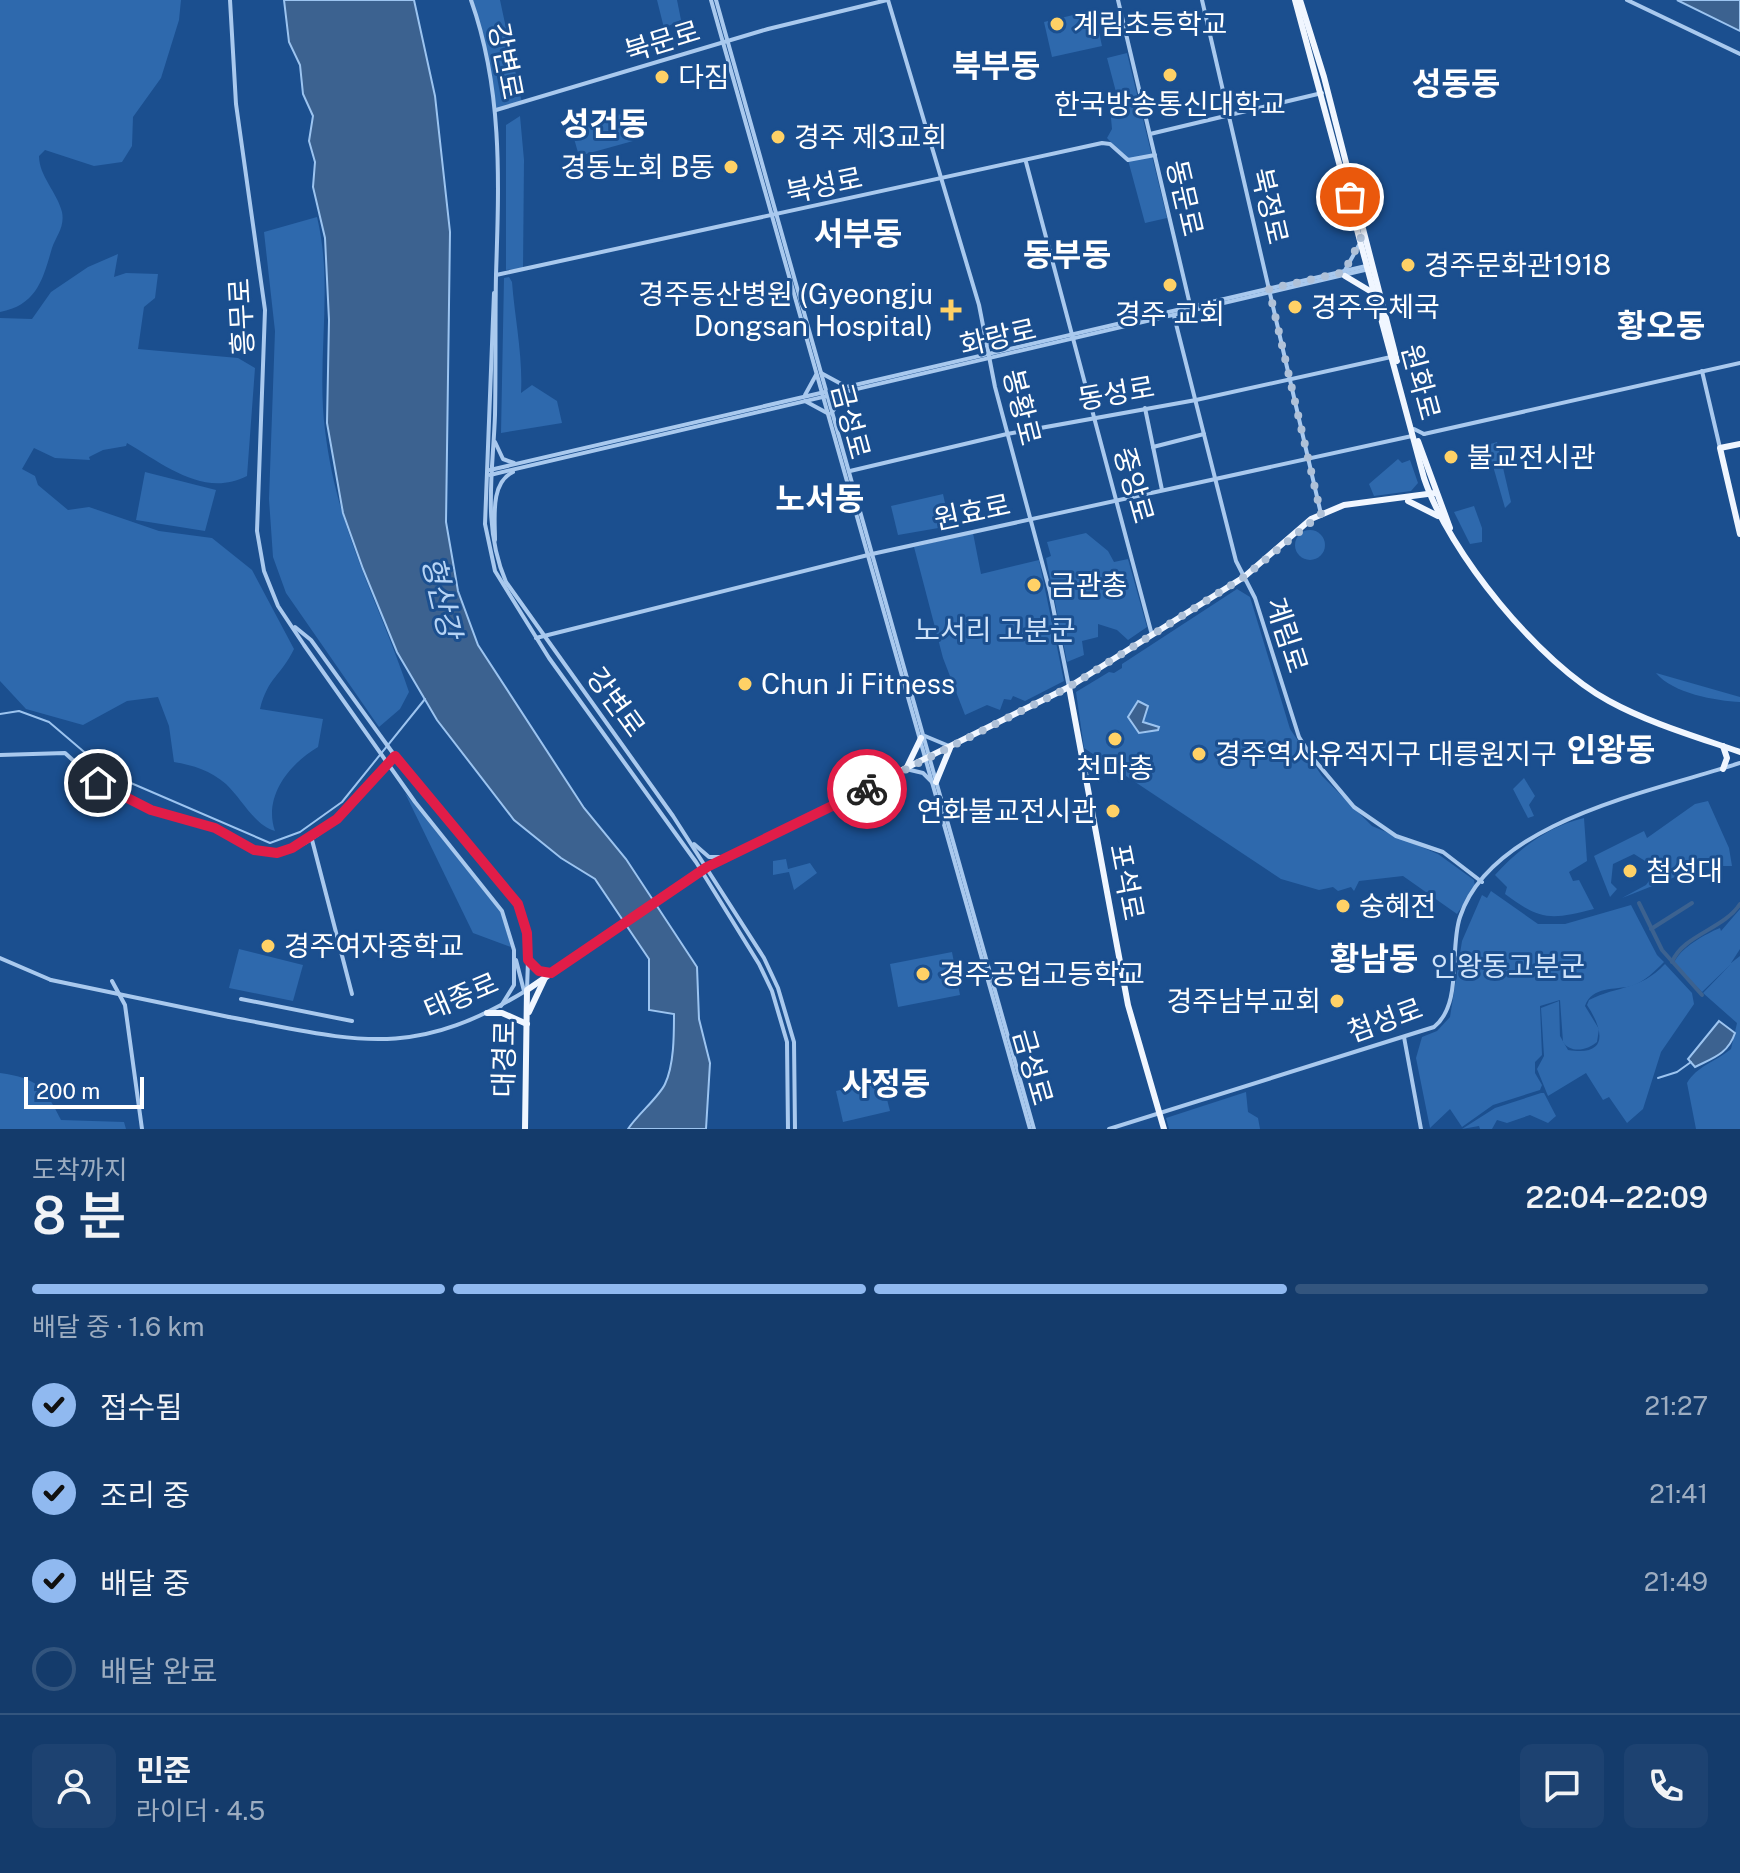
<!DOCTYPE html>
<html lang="ko">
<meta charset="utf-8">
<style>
body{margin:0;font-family:"Public Sans","Noto Sans KR",sans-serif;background:#1d4271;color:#f1f3f6;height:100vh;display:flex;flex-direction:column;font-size:30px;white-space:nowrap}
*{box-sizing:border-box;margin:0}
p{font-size:26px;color:#9dadc1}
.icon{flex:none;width:44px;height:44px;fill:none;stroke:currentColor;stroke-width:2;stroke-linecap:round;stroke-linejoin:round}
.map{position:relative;height:1129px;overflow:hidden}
.details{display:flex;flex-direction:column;background:#143b6b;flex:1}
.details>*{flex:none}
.scale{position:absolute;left:24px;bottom:20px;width:120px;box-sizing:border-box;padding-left:8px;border:4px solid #fff;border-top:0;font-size:22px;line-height:28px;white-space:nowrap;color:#fff;-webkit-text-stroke:6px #1b4f8f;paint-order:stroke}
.pin{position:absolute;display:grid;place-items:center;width:68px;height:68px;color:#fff;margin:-34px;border:4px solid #fff;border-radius:50%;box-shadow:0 2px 8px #0007}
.courier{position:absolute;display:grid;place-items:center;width:80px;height:80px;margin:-40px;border:6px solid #e11d48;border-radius:50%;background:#fff;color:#222;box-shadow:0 2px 10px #0007}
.overview em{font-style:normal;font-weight:600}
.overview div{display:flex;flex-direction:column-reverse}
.overview{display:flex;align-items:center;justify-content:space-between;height:136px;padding:0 32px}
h1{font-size:52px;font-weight:600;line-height:60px}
.bar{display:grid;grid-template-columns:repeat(4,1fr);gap:12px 8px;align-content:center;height:96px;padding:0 32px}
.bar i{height:10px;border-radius:6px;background:#33557e}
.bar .active{background:#90b9f0}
.bar p{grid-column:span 4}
.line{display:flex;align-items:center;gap:20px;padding:0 32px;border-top:2px solid #33557e}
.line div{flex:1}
.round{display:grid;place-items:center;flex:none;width:84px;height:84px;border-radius:12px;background:#1d4271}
ol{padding:0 32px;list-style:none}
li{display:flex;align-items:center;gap:24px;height:88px}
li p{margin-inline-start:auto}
li .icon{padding:8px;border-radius:50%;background:#90b9f0;color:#111;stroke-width:4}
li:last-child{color:#9dadc1}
li i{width:44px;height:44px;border:4px solid #33557e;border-radius:50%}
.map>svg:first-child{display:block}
.green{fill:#2e69ad}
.water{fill:#3c6290;stroke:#9cc4f0;stroke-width:2}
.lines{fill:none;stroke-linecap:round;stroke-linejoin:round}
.stream{stroke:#9cc4f0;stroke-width:2}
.canal{stroke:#3c6290;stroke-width:4}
.minor{stroke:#a9c9ee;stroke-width:4}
.major{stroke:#f0f6ff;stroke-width:6}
.minor-bridge{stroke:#a9c9ee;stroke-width:4}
.done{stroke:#afc1d8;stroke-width:8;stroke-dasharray:0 14.4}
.route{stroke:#e11d48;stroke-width:10}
.poi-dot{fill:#ffd166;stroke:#1b4f8f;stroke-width:3}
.labels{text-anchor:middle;stroke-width:6;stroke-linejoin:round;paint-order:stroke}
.poi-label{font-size:28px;fill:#fff;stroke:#1b4f8f;text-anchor:start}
.street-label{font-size:28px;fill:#fff;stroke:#1b4f8f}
.park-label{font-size:28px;fill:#cfe3fa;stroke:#1b4f8f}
.water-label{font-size:30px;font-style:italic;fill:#b5d3f5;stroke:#1b4f8f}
.quarter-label{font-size:32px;font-weight:bold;fill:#fff;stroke:#1b4f8f}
</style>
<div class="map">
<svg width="1740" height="1129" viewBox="0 0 1740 1129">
<rect width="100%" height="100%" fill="#1b4f8f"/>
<g class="green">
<path d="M0,0h181l-2,20 -18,58 -28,39 -1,29 -10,16 -28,4 -49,-16 -6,6c0,20 18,36 23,56 3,15 -6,24 -10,36 -9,31 -15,57 -52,64z"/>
<polygon points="471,0 500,0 522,103 496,110 482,31"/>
<polygon points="657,0 677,0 681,20 664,28"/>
<polygon points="1094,10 1102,46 1052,57 1044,22"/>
<polygon points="1127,53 1167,218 1145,223 1128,160 1107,138 1112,129 1110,107 1116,92 1107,58"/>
<polygon points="625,113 633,141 579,156 571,128"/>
<polygon points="520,116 524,160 523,268 506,270 506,125"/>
<path d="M317,217c17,69 -1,143 8,213 12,101 53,169 84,262l-9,17 -21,18 -93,-134 -13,-36 -4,-58 6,-168 -11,-99z"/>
<path d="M118,254l-4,23 12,-4 32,1 -3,24 -11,9 -6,42 100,9 17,10 -8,108c-43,22 -82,-11 -120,-33l-1,3 -23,4 -14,7 1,3 -35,-2 -21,-10 -12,21 13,7 3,9 30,25 21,-3 70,24 53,7 40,32 42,79c-13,27 -26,28 -34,60l63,10 -5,28c-29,17 -55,50 -43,84 -21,-6 -33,-32 -49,-47 -15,-13 -33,-19 -52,-22l-5,-36 -11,-29 -31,4 -44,24 -57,-16 -26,-28v-363l32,1 19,-27 37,-25z"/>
<path d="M509,277l3,5c3,38 11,74 9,111l11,-8 25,16 5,22 -61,10 3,-155z"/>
<polygon points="1497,442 1511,502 1505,508 1487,445"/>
<polygon points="1398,459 1402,463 1410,460 1418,483 1411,491 1374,496 1369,484"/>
<polygon points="145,472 216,490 205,531 136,520"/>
<polygon points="943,494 950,526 898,535 891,506"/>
<polygon points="1474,506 1482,528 1482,542 1470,544 1454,512"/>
<circle cx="1310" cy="545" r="15"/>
<polygon points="973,533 981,574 1039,560 1064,681 1025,701 1013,696 1011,700 1004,699 1000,710 987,705 965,715 943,658 914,547"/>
<polygon points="1086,533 1108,551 1114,562 1128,559 1147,627 1128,640 1117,630 1098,624 1098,637 1082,641 1084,655 1067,662 1046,558 1051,556 1047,542"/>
<polygon points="1237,589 1250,597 1290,729 1322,776 1372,826 1438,854 1474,880 1475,887 1457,914 1403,876 1359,881 1354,891 1351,887 1338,891 1333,887 1319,890 1281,879 1084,748 1076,692 1109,672 1114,673 1122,668 1122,664"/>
<path d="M1656,673l84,24v5c-24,-1 -68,-9 -84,-29z"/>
<polygon points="1524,778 1535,796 1529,805 1534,816 1528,818 1513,789"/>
<polygon points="405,793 501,912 511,947 473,933"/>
<polygon points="1708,801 1729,848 1732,866 1703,866 1622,898 1646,885 1652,877 1650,864 1634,854 1613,864 1611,883 1617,889 1610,897 1594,856 1644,831 1647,838 1695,804"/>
<path d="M1584,818l3,43 -18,11 4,9 6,-1 15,29c-43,11 -53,12 -89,-15l2,-7 -12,-12c21,-24 53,-49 89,-57z"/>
<polygon points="786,859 788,869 810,863 817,873 794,890 789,872 773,875 773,861"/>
<path d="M1491,891l47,33h27l66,-19 26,50 7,7c-9,9 -20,20 -32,24 -17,4 -40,0 -47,20l14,23 -2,13c-9,8 -26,12 -34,0l-3,-42 -20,6 2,49 -7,7v11l7,12 -2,5 -47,15 -31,22 -12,-18 -20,19 -14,-70 6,-21 15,-6 13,-14 12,-76 20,-46 5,3z"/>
<path d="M1740,909v40l-9,14 9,-7v173h-44l-9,-46c10,-17 28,-21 44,-34l6,-26 -34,-30 28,-29 -29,28 -28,-29c6,-15 31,-29 46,-35l1,3z"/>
<polygon points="239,949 303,965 293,1001 229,988"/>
<polygon points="952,952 960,995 898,1007 890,964"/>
<path d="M1665,964l27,29 2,11 -33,48 -18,57 -16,14 -18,-26 -6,3 -17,-27 -38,23 -11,-27 7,-13 -3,-48 18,-7 1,35 8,14c42,7 35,-21 19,-45l2,-5c30,-15 50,-9 76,-36z"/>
<path d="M0,1073c38,5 45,15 61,47l63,2 2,7h-126z"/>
<polygon points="882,1080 890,1111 843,1122 836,1091"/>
<polygon points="1246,1092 1248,1112 1258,1118 1260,1129 1169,1129 1166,1118"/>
<polygon points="1541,1093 1544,1093 1556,1116 1548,1123 1530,1115 1507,1123 1497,1120 1492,1129 1480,1129 1479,1126 1462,1129 1495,1108"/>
</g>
<g class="water">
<path d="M284,0h130l21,96 15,136 -4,290 12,69 20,54 106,163 42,51 71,108 2,52 11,44 -4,66h-78c10,-15 31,-32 37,-45 9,-19 9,-48 9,-70l-25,-4v-51l-54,-80 -34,-21 -47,-38 -77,-100 -40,-68 -34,-83 -20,-56 -16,-90 2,-103 -4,-82 -12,-51 2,-25 -6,-21 4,-25 -10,-22 -3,-29 -11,-23z"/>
<polygon points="1677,0 1740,0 1740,31"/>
<polygon points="1138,701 1148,706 1143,722 1159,727 1158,730 1139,733 1128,717"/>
<path d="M1719,1021l16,12c-7,21 -22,25 -40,34l-7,-8z"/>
</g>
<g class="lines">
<g class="stream">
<polyline points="0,714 19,711 49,722 110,774 270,843 300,832 342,802 425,699"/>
<polyline points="1658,1078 1677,1072 1691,1062"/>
</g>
<g class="canal">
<polyline points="1639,903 1662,950 1702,995"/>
<polyline points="1651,929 1692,903"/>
<path d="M1672,962c11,-27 52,-33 68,-58"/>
</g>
<g class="minor">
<polyline points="230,0 236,104 265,310 257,531 264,571 278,606 304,645 415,802 502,911 514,950 514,985 501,1006"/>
<path d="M471,0c32,90 28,182 25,275 -1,47 0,93 -1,140 -2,58 -13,111 11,167l167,234 91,142 14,30 16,54 1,87"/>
<polyline points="711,0 1030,1129"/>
<polyline points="716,0 1034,1129"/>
<polyline points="888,0 979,305 995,387 1050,592 1069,687"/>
<polyline points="1118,0 1191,309"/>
<polyline points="1202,0 1321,514"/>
<polyline points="1627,0 1740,54"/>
<polyline points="496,110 768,29 887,0"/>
<polyline points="1150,134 1322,93"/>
<polyline points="1026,162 1152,635"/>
<polyline points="1344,272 1359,245"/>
<polyline points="496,275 1102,143 1110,144 1128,160 1155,155"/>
<polyline points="494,293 485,524 495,571 549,658 696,862 759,964 772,991 787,1042 788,1129"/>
<polyline points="1174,316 1236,561 1255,598 1299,737 1311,756 1354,807 1396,836 1443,852 1482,882"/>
<polyline points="1702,371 1720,448"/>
<polyline points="821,373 845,386"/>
<polyline points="805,395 816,375"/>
<polyline points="805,401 829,414"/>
<polyline points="1145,408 1162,490"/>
<polyline points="832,412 847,392"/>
<polyline points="1414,429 1424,434"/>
<polyline points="1424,434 1740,363"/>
<polyline points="495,442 503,459 514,463"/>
<polyline points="1153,447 1204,434"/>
<polyline points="490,470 1366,266"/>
<polyline points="850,471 1007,434 1196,400 1391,357"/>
<polyline points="490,475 1369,269"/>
<path d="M495,540c0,-22 -5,-57 18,-68"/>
<polyline points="295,627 311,640 395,756 518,904 527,933 528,960 539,971 551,973"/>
<polyline points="536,638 872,554 1412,436"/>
<polyline points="925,736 949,746"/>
<path d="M0,755l65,-2c32,30 68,53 110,65 14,4 28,5 42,11 22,9 41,31 67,23 48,-15 77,-64 111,-96"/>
<polyline points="906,769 923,773 932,782"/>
<polyline points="311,836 352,994"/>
<polyline points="694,844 709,857 725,857"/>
<polyline points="0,958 51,980"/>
<polyline points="516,960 524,991"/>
<polyline points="112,981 125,1005 142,1129"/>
<polyline points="241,999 352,1021"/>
<path d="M229,1017c126,23 181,45 298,-27l1,-30"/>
<polyline points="1404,1037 1421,1129"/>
<path d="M1109,1129l325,-102c29,-23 15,-78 26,-110 32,-97 195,-126 280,-154"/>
</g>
<g class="major">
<path d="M1295,0l129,478c25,75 115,185 185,223 40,22 88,36 131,51"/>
<polyline points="1300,0 1324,77 1397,361"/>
<polyline points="1345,276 1375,294"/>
<polyline points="1418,441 1450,528"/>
<polyline points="1740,444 1720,448 1740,534"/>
<polyline points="1408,501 1438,516"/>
<polyline points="1069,687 1128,1005 1164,1129"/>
<polyline points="906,769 921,738"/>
<polyline points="1723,769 1727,758 1723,746"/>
<polyline points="936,782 950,748"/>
<polyline points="529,1012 545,978"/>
<polyline points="487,1013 502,1013 527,1024"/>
<polyline points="525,1129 527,990 707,867 1069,687 1244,577 1311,519 1344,505 1435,493"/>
</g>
<polyline class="minor-bridge" points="51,980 229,1017"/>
</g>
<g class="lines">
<polyline class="done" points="867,789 1069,687 1244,577 1321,514 1269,289 1344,272 1361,239 1350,197"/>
<polyline class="route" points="98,783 151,810 215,828 254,850 277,853 292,848 337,819 395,756 518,904 527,933 528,960 539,971 551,973 707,867 867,789"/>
</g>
<g class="poi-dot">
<circle cx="1057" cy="24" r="8"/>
<circle cx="1170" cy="75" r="8"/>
<circle cx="662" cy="77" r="8"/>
<circle cx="778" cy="137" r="8"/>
<circle cx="731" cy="167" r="8"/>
<circle cx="1408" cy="265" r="8"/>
<circle cx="1170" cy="285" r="8"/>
<circle cx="1295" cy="307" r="8"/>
<path d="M947 298h8v8h8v8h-8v8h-8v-8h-8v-8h8z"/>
<circle cx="1451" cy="457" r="8"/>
<circle cx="1034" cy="585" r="8"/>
<circle cx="745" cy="684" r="8"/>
<circle cx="1115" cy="739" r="8"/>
<circle cx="1199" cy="754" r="8"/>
<circle cx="1113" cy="811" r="8"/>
<circle cx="1630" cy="871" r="8"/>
<circle cx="1343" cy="906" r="8"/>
<circle cx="268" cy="946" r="8"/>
<circle cx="923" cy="974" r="8"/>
<circle cx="1337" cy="1001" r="8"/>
</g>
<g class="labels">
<g class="poi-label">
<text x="1073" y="34">계림초등학교</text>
<text x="678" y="87">다짐</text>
<text x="1170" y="114" text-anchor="middle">한국방송통신대학교</text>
<text x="794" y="147">경주 제3교회</text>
<text x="715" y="177" text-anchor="end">경동노회 B동</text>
<text x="1424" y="275">경주문화관1918</text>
<text x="933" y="304" text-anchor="end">경주동산병원 (Gyeongju<tspan x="933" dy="32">Dongsan Hospital)</tspan></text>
<text x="1311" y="317">경주우체국</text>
<text x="1170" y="324" text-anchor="middle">경주 교회</text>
<text x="1467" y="467">불교전시관</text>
<text x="1050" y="595">금관총</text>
<text x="761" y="694">Chun Ji Fitness</text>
<text x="1215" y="764">경주역사유적지구 대릉원지구</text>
<text x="1115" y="778" text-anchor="middle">천마총</text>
<text x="1097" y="821" text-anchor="end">연화불교전시관</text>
<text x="1646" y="881">첨성대</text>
<text x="1359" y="916">숭혜전</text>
<text x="284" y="956">경주여자중학교</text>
<text x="939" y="984">경주공업고등학교</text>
<text x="1321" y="1011" text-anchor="end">경주남부교회</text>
</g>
<g class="street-label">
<text transform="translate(662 41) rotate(-17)" y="10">북문로</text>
<text transform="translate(506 61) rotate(79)" y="10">강변로</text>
<text transform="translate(824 185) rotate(-12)" y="10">북성로</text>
<text transform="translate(1185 198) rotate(77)" y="10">동문로</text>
<text transform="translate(1270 206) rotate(77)" y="10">북정로</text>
<text transform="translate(241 317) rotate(-93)" y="10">흥무로</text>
<text transform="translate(998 337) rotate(-13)" y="10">화랑로</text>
<text transform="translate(1421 382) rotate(75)" y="10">원화로</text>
<text transform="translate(1116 393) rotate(-10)" y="10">동성로</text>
<text transform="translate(1022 407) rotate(76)" y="10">봉황로</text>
<text transform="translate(851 421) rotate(75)" y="10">금성로</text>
<text transform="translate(1134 485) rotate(74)" y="10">중앙로</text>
<text transform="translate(972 512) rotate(-12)" y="10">원효로</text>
<text transform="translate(1287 635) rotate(72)" y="10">계림로</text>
<text transform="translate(616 702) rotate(54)" y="10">강변로</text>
<text transform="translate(1127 882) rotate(79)" y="10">포석로</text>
<text transform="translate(461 996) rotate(-23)" y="10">태종로</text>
<text transform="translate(1385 1020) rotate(-20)" y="10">첨성로</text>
<text transform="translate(504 1059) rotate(-89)" y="10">대경로</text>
<text transform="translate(1033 1067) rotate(74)" y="10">금성로</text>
</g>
<g class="park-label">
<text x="995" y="640">노서리 고분군</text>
<text x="1508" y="976">인왕동고분군</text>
</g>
<g class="water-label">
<text transform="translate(441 597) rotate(77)" y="10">형산강</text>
</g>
<g class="quarter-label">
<text x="996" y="77">북부동</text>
<text x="1456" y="95">성동동</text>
<text x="604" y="135">성건동</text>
<text x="858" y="245">서부동</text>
<text x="1067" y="266">동부동</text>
<text x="1661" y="337">황오동</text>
<text x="820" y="510">노서동</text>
<text x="1611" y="761">인왕동</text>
<text x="1374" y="970">황남동</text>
<text x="886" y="1095">사정동</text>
</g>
</g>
</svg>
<div class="scale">200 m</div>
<div class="pin" style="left:1350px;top:197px;background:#ea580c"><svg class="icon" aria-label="bag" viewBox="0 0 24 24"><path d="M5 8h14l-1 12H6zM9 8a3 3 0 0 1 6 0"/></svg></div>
<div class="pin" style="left:98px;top:783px;background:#1f2937"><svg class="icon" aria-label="home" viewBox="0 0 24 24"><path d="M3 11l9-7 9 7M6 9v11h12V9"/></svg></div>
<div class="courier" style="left:867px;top:789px"><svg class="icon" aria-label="bike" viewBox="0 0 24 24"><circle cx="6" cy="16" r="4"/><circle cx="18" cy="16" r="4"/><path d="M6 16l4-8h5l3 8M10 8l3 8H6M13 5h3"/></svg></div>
</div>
<section class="details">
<div class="overview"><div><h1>8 분</h1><p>도착까지</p></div><em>22:04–22:09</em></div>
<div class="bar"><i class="active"></i><i class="active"></i><i class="active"></i><i></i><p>배달 중 · 1.6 km</p></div>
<ol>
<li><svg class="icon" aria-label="check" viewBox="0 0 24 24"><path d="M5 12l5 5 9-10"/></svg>접수됨<p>21:27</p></li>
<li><svg class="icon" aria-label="check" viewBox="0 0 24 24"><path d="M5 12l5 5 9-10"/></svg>조리 중<p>21:41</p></li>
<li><svg class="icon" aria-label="check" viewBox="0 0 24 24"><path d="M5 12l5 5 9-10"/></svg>배달 중<p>21:49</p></li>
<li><i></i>배달 완료</li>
</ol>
<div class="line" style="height:144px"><a class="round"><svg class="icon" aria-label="person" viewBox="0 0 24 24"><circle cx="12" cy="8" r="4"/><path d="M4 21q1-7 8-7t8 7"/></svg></a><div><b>민준</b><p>라이더 · 4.5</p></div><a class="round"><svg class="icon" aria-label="chat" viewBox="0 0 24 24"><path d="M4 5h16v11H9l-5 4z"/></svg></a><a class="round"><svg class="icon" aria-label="phone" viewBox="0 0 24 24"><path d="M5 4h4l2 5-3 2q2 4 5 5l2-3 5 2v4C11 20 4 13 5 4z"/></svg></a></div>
</section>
